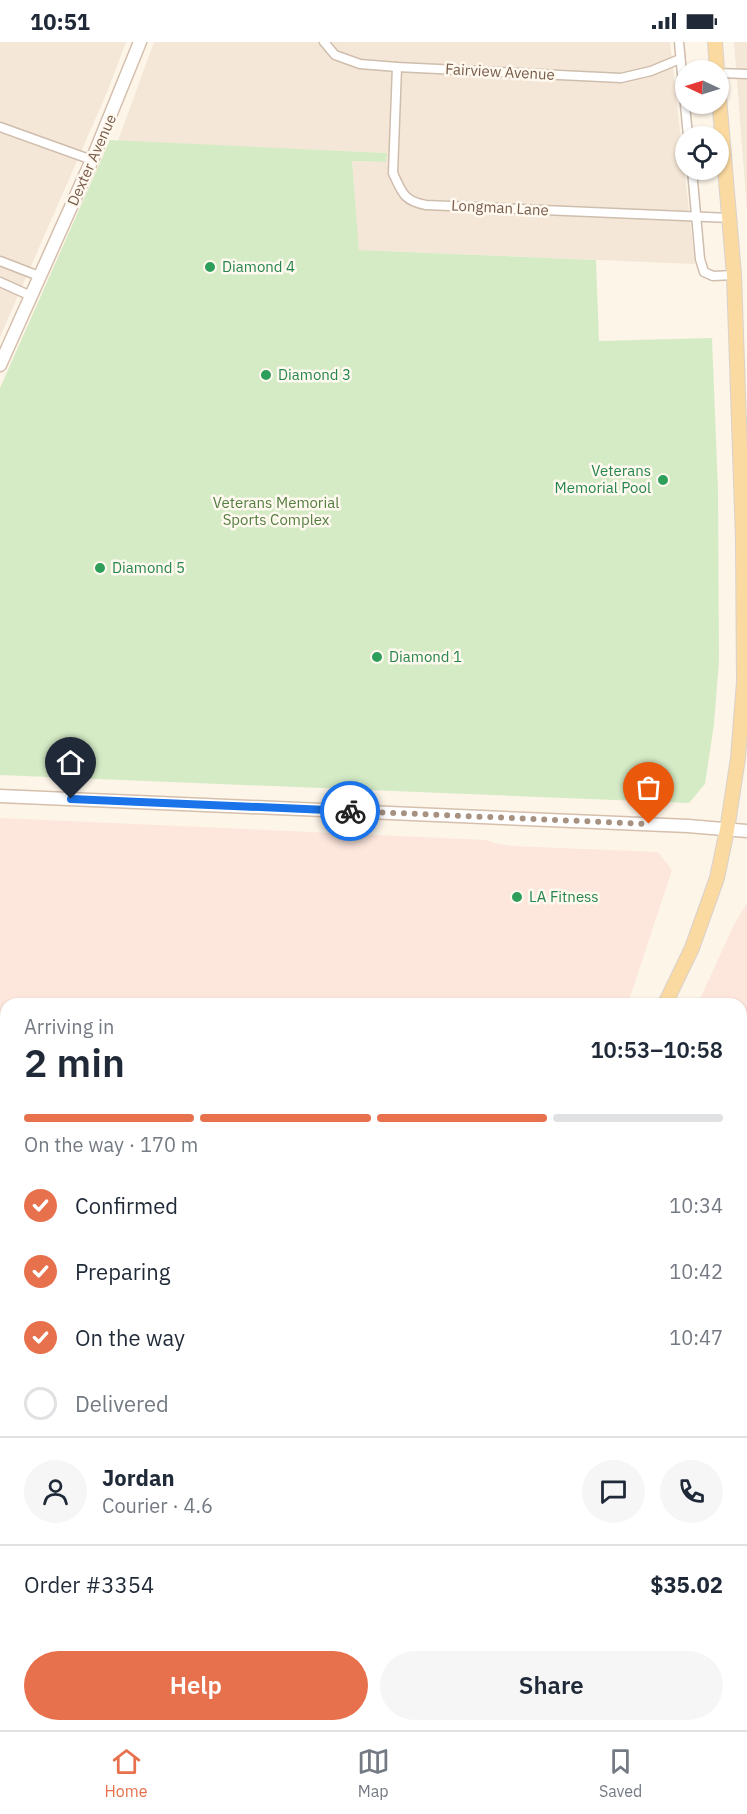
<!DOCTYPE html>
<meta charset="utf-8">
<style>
body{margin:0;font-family:"IBM Plex Sans",sans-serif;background:#f6f6f7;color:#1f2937;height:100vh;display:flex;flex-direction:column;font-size:22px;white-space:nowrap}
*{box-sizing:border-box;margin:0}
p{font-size:20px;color:#747a83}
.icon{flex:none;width:33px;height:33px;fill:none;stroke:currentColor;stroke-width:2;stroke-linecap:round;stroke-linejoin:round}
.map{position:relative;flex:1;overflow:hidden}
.details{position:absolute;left:0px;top:956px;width:747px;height:734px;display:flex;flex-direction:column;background:#fff;border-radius:18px 18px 0 0;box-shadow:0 2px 4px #0004}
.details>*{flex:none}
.needle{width:39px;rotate:274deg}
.fabs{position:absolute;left:675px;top:18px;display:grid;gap:12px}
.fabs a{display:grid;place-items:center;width:54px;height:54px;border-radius:50%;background:#fff;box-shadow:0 2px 4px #0004;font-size:30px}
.pin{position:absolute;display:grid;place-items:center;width:51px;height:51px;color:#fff;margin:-62px -26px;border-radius:50% 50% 50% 0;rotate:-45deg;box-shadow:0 0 6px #0007}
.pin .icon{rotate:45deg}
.courier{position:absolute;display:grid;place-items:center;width:60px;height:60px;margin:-30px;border:4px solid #1a73e8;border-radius:50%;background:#fff;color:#222;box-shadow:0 2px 8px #0007}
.headline em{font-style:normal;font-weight:600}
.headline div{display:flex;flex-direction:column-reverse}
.headline{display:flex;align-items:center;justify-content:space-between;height:102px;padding:0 24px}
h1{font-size:39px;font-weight:600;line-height:45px}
.bar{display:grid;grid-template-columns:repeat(4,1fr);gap:9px 6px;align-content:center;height:72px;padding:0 24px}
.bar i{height:8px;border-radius:4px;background:#e0e1e3}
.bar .selected{background:#e7714d}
.bar p{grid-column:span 4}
.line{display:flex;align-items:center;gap:15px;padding:0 24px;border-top:2px solid #e0e1e3}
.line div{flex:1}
.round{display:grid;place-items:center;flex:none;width:63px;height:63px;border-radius:32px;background:#f6f6f7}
ol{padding:0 24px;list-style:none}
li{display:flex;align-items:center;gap:18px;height:66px}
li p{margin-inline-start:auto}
li .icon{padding:6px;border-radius:50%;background:#e7714d;color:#fff;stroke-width:4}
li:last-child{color:#747a83}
li i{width:33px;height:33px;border:3px solid #e0e1e3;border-radius:50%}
.button{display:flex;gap:12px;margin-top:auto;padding:12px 24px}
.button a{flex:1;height:69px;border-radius:36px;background:#e7714d;color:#fff;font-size:24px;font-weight:600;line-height:69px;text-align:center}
.button a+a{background:#f6f6f7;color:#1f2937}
.status{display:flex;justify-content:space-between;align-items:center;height:42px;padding:0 30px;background:#fff;direction:ltr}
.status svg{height:16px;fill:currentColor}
.tab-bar{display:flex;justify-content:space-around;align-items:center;height:84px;border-top:2px solid #e0e1e3;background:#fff;font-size:16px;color:#747a83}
.tab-bar a{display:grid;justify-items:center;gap:3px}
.tab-bar .selected{color:#e7714d}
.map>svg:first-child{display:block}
.residential{fill:#f5e7d7}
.commercial{fill:#fde6dc}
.green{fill:#d5ebc6}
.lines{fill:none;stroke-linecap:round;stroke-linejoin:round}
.street-casing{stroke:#cfbdad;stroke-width:11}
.secondary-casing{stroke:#d5bfad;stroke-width:15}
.primary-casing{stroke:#d9d1cd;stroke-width:16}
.highway-casing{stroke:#d9d1cd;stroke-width:20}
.street{stroke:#fff;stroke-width:8}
.secondary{stroke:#fff;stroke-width:12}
.primary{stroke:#fbdaa1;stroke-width:14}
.highway{stroke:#f7b79f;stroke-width:16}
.done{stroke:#a79282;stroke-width:6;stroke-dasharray:0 10.8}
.route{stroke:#1a73e8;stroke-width:8}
.leisure-dot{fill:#2e9e5b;stroke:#fff9ef;stroke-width:2}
.labels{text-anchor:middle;stroke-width:5;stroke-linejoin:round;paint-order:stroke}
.street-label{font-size:15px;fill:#785c4b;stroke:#fff9ef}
.leisure-label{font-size:15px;fill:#27864d;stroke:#fff9ef;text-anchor:start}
.park-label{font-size:15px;fill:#547e42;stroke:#fff9ef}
</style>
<div class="status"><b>10:51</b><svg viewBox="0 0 49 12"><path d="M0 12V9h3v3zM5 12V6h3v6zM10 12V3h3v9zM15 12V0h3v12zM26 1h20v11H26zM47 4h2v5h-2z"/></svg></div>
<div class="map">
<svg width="747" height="1688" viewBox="0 0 747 1688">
<rect width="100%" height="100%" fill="#fdf5e8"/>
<g class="residential">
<polygon points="0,0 126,0 108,48 0,295"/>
<polygon points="154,0 670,0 695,222 358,208 352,119 386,120 387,111 118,99"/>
<polygon points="734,0 747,0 747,169"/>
</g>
<g class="commercial">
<polygon points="0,776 486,798 498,802 511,804 658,810 672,828 628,961 6,962 6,1452 0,1441"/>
<polygon points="747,861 747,1219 741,1218 741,962 698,961 735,881"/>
</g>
<g class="green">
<polygon points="110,98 387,111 386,120 352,119 359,208 596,218 599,299 712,296 718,448 719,618 714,682 705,742 689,761 0,733 0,346"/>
<polygon points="741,1372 747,1373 747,1688 336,1688 339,1683 741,1683"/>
</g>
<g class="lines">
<defs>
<g id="street">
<polyline points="324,0 335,13 360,22 397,25 621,36 651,29 680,17"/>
<polyline points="679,0 688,94"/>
<path d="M397,25l-4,106c9,20 11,28 33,32l304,13"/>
<polyline points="718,31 747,32"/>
<polyline points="0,85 92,118"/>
<polyline points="692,128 700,217 704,230 713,234 734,233"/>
<polyline points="0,219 39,234"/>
<polyline points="0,240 31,254"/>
</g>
<g id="secondary">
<polyline points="0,323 92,118 140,0"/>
<polyline points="0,754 688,784 747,789"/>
</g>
<g id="primary">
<polyline points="715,0 717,28"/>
<polyline points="665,962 692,906 717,836 727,788 738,716 744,640 743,498 734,233 718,43"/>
<polyline points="308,1688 311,1683"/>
</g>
<g id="highway">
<polyline points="741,1254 747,1255"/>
<polyline points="741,1291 747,1291"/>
<polyline points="741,1315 747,1316"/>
<polyline points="0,1554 6,1547"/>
<polyline points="0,1593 6,1587"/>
<polyline points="0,1611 6,1604"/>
</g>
</defs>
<use href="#street" class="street-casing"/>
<use href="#secondary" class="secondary-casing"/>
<use href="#primary" class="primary-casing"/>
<use href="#highway" class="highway-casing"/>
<use href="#street" class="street"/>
<use href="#secondary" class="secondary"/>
<use href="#primary" class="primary"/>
<use href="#highway" class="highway"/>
</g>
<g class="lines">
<polyline class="done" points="350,769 649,782"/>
<polyline class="route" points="71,757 350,769"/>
</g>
<g class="leisure-dot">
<circle cx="210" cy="225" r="6"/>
<circle cx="266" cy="333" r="6"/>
<circle cx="663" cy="438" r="6"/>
<circle cx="100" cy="526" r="6"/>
<circle cx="377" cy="615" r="6"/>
<circle cx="517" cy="855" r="6"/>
</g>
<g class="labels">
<g class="street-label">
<text transform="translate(500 30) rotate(3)" y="5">Fairview Avenue</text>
<text transform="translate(92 118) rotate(-66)" y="5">Dexter Avenue</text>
<text transform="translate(500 166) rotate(3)" y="5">Longman Lane</text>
</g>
<g class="leisure-label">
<text x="222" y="230">Diamond 4</text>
<text x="278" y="338">Diamond 3</text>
<text x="651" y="434" text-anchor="end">Veterans<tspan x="651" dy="17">Memorial Pool</tspan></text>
<text x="112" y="531">Diamond 5</text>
<text x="389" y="620">Diamond 1</text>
<text x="529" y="860">LA Fitness</text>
</g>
<g class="park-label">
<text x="276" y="466">Veterans Memorial<tspan x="276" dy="17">Sports Complex</tspan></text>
</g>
</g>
</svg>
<div class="fabs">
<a><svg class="needle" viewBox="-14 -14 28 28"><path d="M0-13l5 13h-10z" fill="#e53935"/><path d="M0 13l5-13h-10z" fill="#747a83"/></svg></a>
<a><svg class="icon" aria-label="locate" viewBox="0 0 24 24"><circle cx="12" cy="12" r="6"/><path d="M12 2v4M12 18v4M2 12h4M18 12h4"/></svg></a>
</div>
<div class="pin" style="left:649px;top:782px;background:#ea580c"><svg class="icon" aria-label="bag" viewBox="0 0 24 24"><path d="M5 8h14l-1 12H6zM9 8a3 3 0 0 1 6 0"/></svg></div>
<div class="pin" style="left:71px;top:757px;background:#1f2937"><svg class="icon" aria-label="home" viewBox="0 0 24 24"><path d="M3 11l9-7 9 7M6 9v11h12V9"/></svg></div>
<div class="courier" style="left:350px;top:769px"><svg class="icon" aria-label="bike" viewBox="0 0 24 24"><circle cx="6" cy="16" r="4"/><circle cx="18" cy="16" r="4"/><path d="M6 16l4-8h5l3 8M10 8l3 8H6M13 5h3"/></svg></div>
<section class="details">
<div class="headline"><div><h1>2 min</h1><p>Arriving in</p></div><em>10:53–10:58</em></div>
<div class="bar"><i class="selected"></i><i class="selected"></i><i class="selected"></i><i></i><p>On the way · 170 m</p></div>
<ol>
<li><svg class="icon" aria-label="check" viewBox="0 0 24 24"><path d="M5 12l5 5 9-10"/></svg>Confirmed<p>10:34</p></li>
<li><svg class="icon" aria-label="check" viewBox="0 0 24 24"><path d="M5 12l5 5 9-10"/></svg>Preparing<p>10:42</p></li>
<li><svg class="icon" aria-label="check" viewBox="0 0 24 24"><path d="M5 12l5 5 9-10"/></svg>On the way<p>10:47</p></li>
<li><i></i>Delivered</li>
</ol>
<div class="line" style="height:108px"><a class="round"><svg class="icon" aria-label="person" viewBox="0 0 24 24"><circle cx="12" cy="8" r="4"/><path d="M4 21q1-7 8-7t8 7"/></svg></a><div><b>Jordan</b><p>Courier · 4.6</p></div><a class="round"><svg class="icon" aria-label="chat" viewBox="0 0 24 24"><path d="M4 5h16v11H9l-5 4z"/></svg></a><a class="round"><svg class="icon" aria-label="phone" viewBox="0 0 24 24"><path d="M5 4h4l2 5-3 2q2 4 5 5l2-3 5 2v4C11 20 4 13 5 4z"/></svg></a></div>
<div class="line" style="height:78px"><div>Order #3354</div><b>$35.02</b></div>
<div class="button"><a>Help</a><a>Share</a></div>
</section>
</div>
<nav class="tab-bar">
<a class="selected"><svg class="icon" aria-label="home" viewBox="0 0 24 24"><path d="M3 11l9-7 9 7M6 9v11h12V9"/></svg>Home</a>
<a><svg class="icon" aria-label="map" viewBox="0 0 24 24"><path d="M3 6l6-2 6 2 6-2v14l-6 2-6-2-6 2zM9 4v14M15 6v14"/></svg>Map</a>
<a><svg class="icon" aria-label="saved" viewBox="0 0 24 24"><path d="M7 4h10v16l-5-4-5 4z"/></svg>Saved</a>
</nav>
